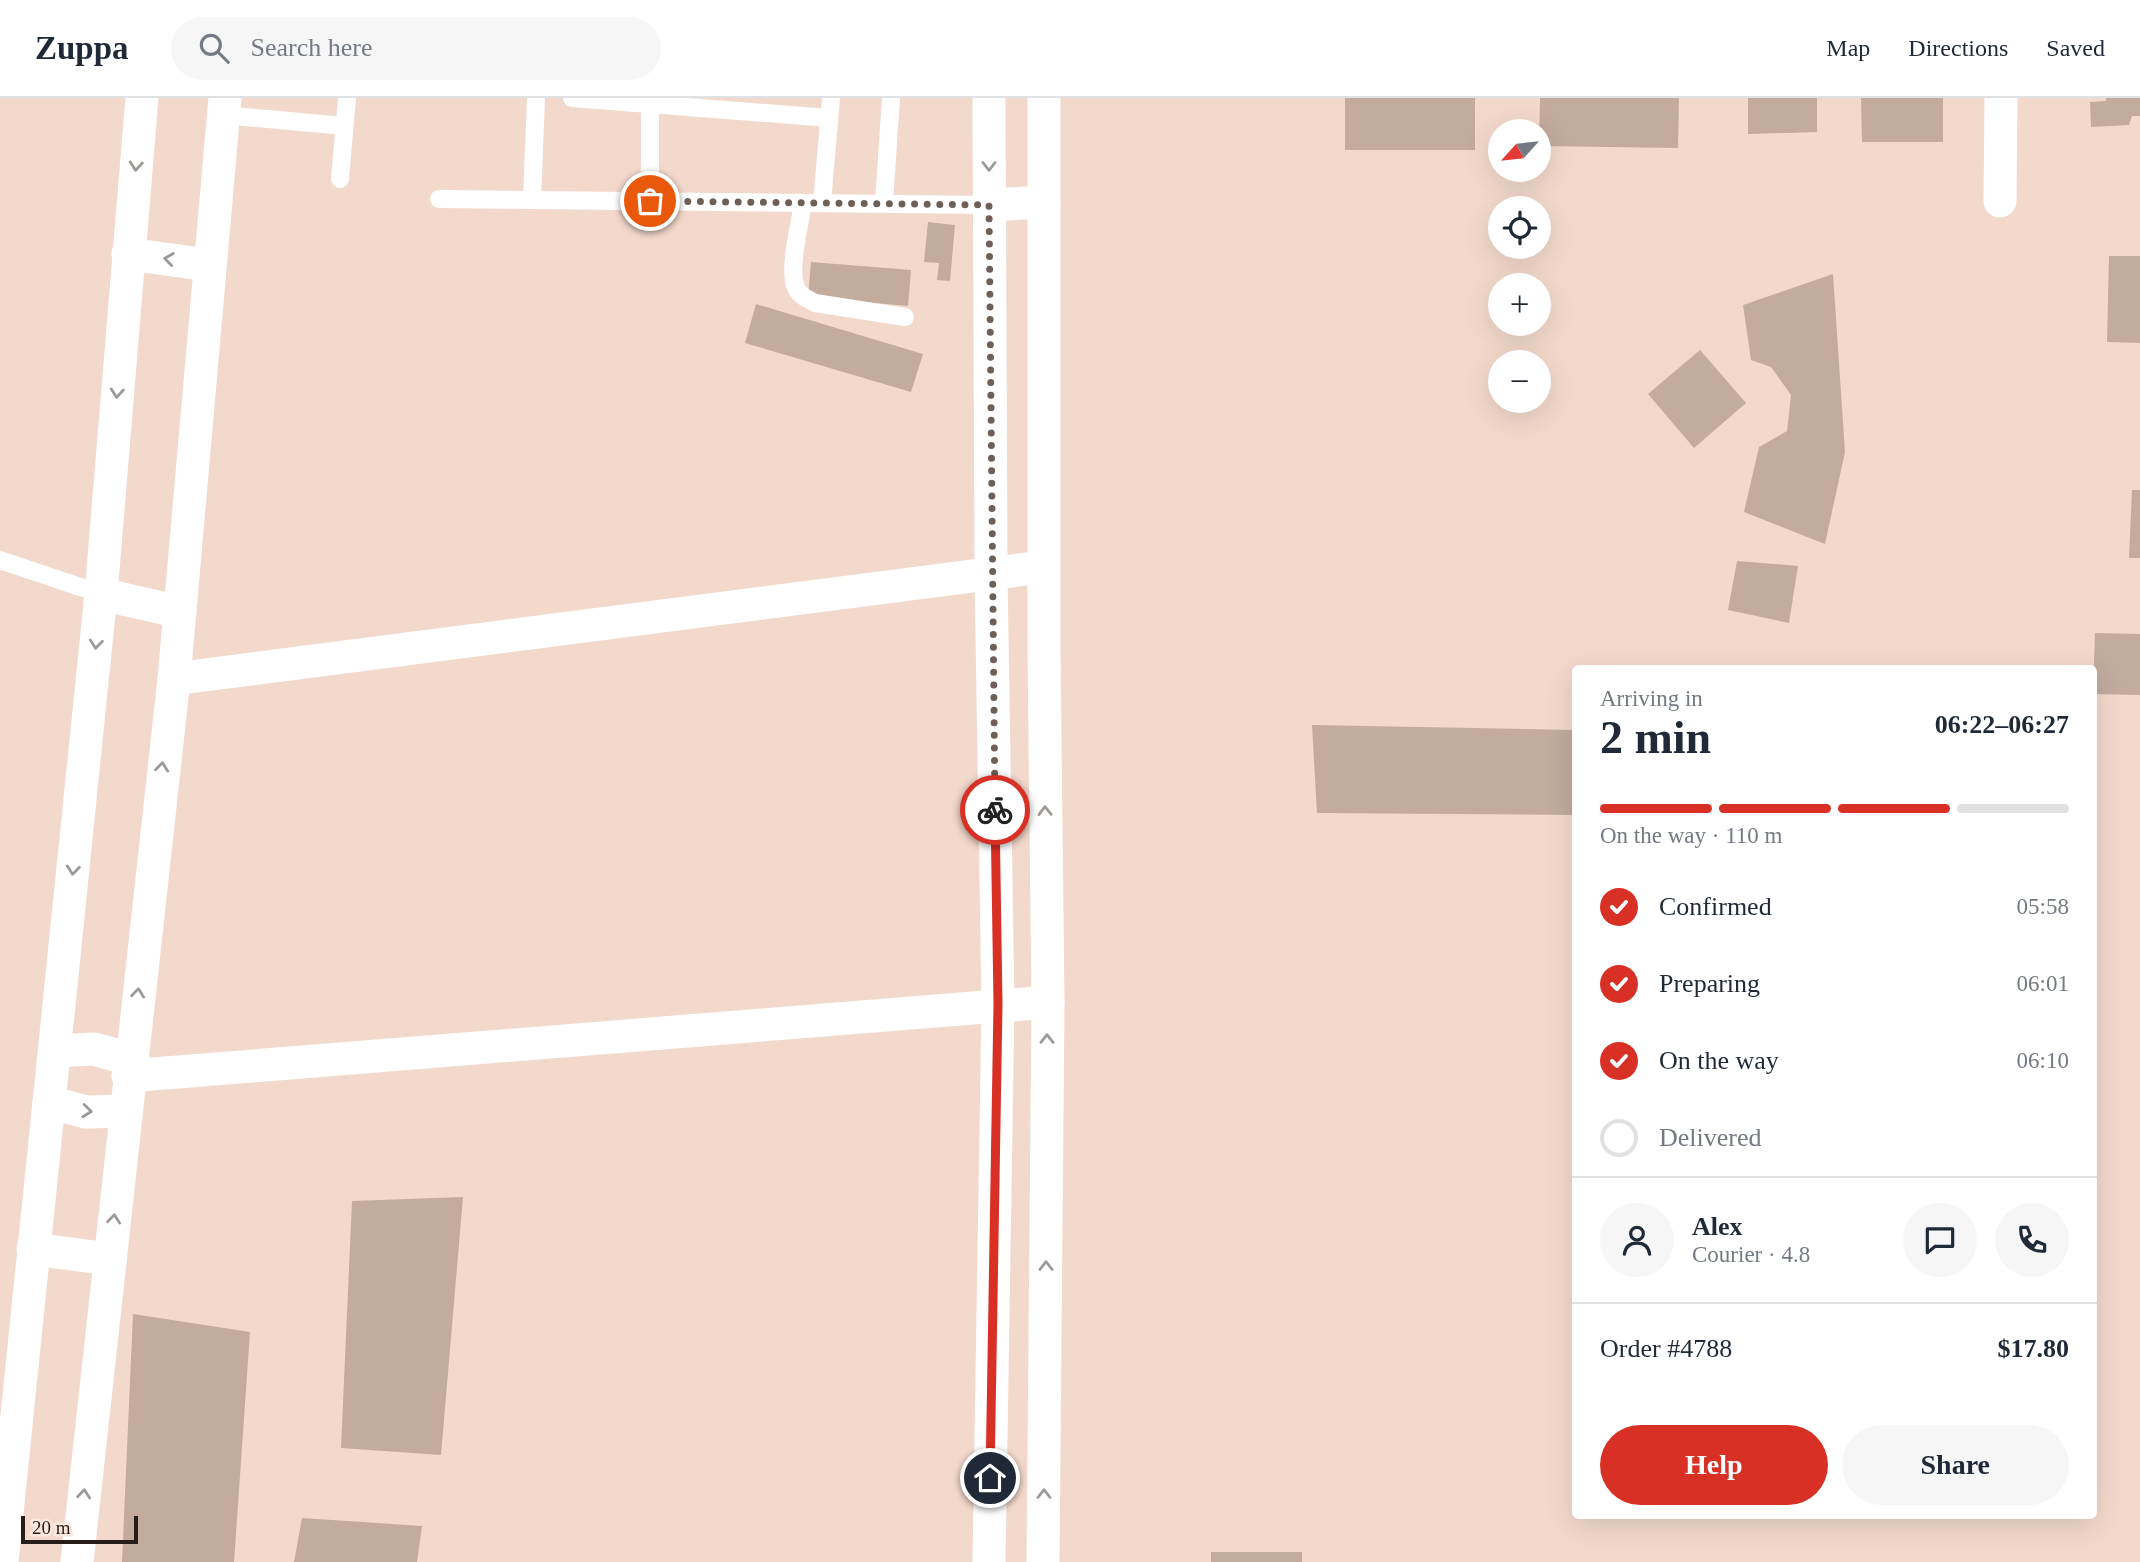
<!DOCTYPE html>
<meta charset="utf-8">
<style>
body{margin:0;font-family:Georgia,serif;background:#f6f6f7;color:#1f2937;height:100vh;display:flex;flex-direction:column;font-size:26px;white-space:nowrap}
*{box-sizing:border-box;margin:0}
p{font-size:23px;color:#747a83}
.icon{flex:none;width:38px;height:38px;fill:none;stroke:currentColor;stroke-width:2;stroke-linecap:round;stroke-linejoin:round}
.map{position:relative;flex:1;overflow:hidden}
.details{position:absolute;left:1572px;top:567px;width:525px;height:854px;display:flex;flex-direction:column;background:#fff;border-radius:7px;box-shadow:0 7px 28px #0002}
.details>*{flex:none}
.needle{width:46px;rotate:243deg}
.fabs{position:absolute;left:1488px;top:21px;display:grid;gap:14px}
.fabs a{display:grid;place-items:center;width:63px;height:63px;border-radius:50%;background:#fff;box-shadow:0 7px 28px #0002;font-size:35px}
.scale{position:absolute;left:21px;bottom:18px;width:117px;box-sizing:border-box;padding-left:7px;border:4px solid #261d18;border-top:0;font-size:19px;line-height:24px;white-space:nowrap;color:#261d18;-webkit-text-stroke:5px #fce8dd;paint-order:stroke}
.pin{position:absolute;display:grid;place-items:center;width:60px;height:60px;color:#fff;margin:-30px;border:4px solid #fff;border-radius:50%;box-shadow:0 2px 7px #0007}
.courier{position:absolute;display:grid;place-items:center;width:70px;height:70px;margin:-35px;border:5px solid #d93025;border-radius:50%;background:#fff;color:#222;box-shadow:0 2px 9px #0007}
.headline em{font-style:normal;font-weight:800}
.headline div{display:flex;flex-direction:column-reverse}
.headline{display:flex;align-items:center;justify-content:space-between;height:119px;padding:0 28px}
h1{font-size:46px;font-weight:800;line-height:52px}
.bar{display:grid;grid-template-columns:repeat(4,1fr);gap:10px 7px;align-content:center;height:84px;padding:0 28px}
.bar i{height:9px;border-radius:5px;background:#e0e1e3}
.bar .active{background:#d93025}
.bar p{grid-column:span 4}
.line{display:flex;align-items:center;gap:18px;padding:0 28px;border-top:2px solid #e0e1e3}
.line div{flex:1}
.round{display:grid;place-items:center;flex:none;width:74px;height:74px;border-radius:37px;background:#f6f6f7}
ol{padding:0 28px;list-style:none}
li{display:flex;align-items:center;gap:21px;height:77px}
li p{margin-inline-start:auto}
li .icon{padding:7px;border-radius:50%;background:#d93025;color:#fff;stroke-width:4}
li:last-child{color:#747a83}
li i{width:38px;height:38px;border:4px solid #e0e1e3;border-radius:50%}
.primary-button{display:flex;gap:14px;margin-top:auto;padding:14px 28px}
.primary-button a{flex:1;height:80px;border-radius:42px;background:#d93025;color:#fff;font-size:28px;font-weight:800;line-height:80px;text-align:center}
.primary-button a+a{background:#f6f6f7;color:#1f2937}
header{display:flex;align-items:center;gap:42px;box-sizing:border-box;height:98px;padding:0 35px;background:#fff;border-bottom:2px solid #e0e1e3}
header strong{font-size:33px}
nav{display:flex;gap:38px;margin-inline-start:auto;font-size:24px}
.search{width:490px;height:63px;background:#f6f6f7;display:flex;align-items:center;gap:18px;box-sizing:border-box;padding:0 24px;border-radius:38px;color:#747a83;font-size:26px}
.map>svg:first-child{display:block}
.building{fill:#c3ab9e}
.lines{fill:none;stroke-linecap:round;stroke-linejoin:round}
.service{stroke:#fff;stroke-width:18}
.minor{stroke:#fff;stroke-width:33}
.oneway{stroke:#9d9997}
.done{stroke:#6e5f57;stroke-width:7;stroke-dasharray:0 12.6}
.route{stroke:#d93025;stroke-width:9}
</style>
<header>
<strong>Zuppa</strong>
<div class="search"><svg class="icon" aria-label="search" viewBox="0 0 24 24"><circle cx="10" cy="10" r="6"/><path d="M15 15l6 6"/></svg>Search here</div>
<nav><a>Map</a><a>Directions</a><a>Saved</a></nav>
</header>
<div class="map">
<svg width="2140" height="1464" viewBox="0 0 2140 1464">
<rect width="100%" height="100%" fill="#f3d9cc"/>
<g class="building">
<rect x="1345" y="0" width="130" height="52"/>
<polygon points="1540,0 1679,0 1678,50 1539,48"/>
<polygon points="1748,0 1817,0 1817,34 1748,36"/>
<polygon points="1861,0 1943,0 1943,44 1862,44"/>
<polygon points="2106,0 2140,0 2140,18 2132,18 2129,27 2091,29 2090,4 2106,3"/>
<polygon points="928,124 955,127 950,183 937,182 939,165 924,164"/>
<polygon points="2109,158 2140,158 2140,245 2107,244"/>
<polygon points="811,164 911,172 908,208 808,199"/>
<polygon points="1833,176 1845,354 1825,446 1744,414 1759,349 1787,333 1791,297 1771,269 1751,262 1743,207"/>
<polygon points="756,206 923,256 911,294 745,245"/>
<polygon points="1700,252 1746,305 1694,350 1648,296"/>
<polygon points="2132,392 2140,392 2140,460 2129,460"/>
<polygon points="1737,463 1798,468 1789,525 1728,512"/>
<polygon points="2095,535 2140,536 2140,597 2093,596"/>
<polygon points="1312,627 1575,632 1575,717 1317,715"/>
<polygon points="463,1099 441,1357 341,1350 352,1103"/>
<polygon points="133,1216 250,1234 234,1464 122,1464"/>
<polygon points="302,1420 422,1428 417,1464 294,1464"/>
<rect x="1211" y="1454" width="91" height="10"/>
</g>
<g class="lines">
<g class="service">
<polyline points="572,0 829,20"/>
<polyline points="223,17 344,28"/>
<polyline points="340,81 347,0"/>
<polyline points="439,101 989,107"/>
<polyline points="532,102 536,0"/>
<polyline points="650,103 650,6"/>
<path d="M803,105c-3,21 -14,62 -8,82 3,10 11,13 20,18l90,14"/>
<polyline points="822,105 831,0"/>
<polyline points="884,105 891,0"/>
<polyline points="0,462 101,496"/>
</g>
<g class="minor">
<polyline points="2000,103 2001,0"/>
<polyline points="989,107 1044,104"/>
<polyline points="128,156 209,167"/>
<polyline points="101,496 180,514"/>
<polyline points="174,581 1043,469"/>
<polyline points="55,953 94,951 130,961"/>
<polyline points="128,978 1048,904"/>
<polyline points="49,1004 86,1014 126,1013"/>
<polyline points="33,1151 110,1161"/>
<polyline points="2,1464 101,496 142,0"/>
<polyline points="77,1464 174,581 225,0"/>
<polyline points="989,1464 998,906 991,476 989,0"/>
<polyline points="1043,1464 1048,904 1044,554 1044,0"/>
</g>
</g>
<defs><path id="oneway-chevron" d="M-2-3.5L2.5 0L-2 3.5" fill="none" stroke-width="1.6" stroke-linecap="round" stroke-linejoin="round" transform="scale(1.75)"/></defs>
<g class="oneway">
<use href="#oneway-chevron" transform="translate(136 68) rotate(95)"/>
<use href="#oneway-chevron" transform="translate(989 68) rotate(90)"/>
<use href="#oneway-chevron" transform="translate(169 161) rotate(-172)"/>
<use href="#oneway-chevron" transform="translate(117 295) rotate(95)"/>
<use href="#oneway-chevron" transform="translate(96 546) rotate(96)"/>
<use href="#oneway-chevron" transform="translate(162 669) rotate(-84)"/>
<use href="#oneway-chevron" transform="translate(1045 713) rotate(-91)"/>
<use href="#oneway-chevron" transform="translate(73 772) rotate(96)"/>
<use href="#oneway-chevron" transform="translate(138 895) rotate(-84)"/>
<use href="#oneway-chevron" transform="translate(1047 941) rotate(-90)"/>
<use href="#oneway-chevron" transform="translate(87 1013) rotate(6)"/>
<use href="#oneway-chevron" transform="translate(114 1121) rotate(-84)"/>
<use href="#oneway-chevron" transform="translate(1046 1168) rotate(-90)"/>
<use href="#oneway-chevron" transform="translate(84 1396) rotate(-84)"/>
<use href="#oneway-chevron" transform="translate(1044 1396) rotate(-90)"/>
</g>
<g class="lines">
<polyline class="done" points="650,103 989,107 995,712"/>
<polyline class="route" points="990,1380 998,906 995,712"/>
</g>
</svg>
<div class="fabs">
<a><svg class="needle" viewBox="-14 -14 28 28"><path d="M0-13l5 13h-10z" fill="#e53935"/><path d="M0 13l5-13h-10z" fill="#747a83"/></svg></a>
<a><svg class="icon" aria-label="locate" viewBox="0 0 24 24"><circle cx="12" cy="12" r="6"/><path d="M12 2v4M12 18v4M2 12h4M18 12h4"/></svg></a>
<a>+</a>
<a>−</a>
</div>
<div class="scale">20 m</div>
<div class="pin" style="left:650px;top:103px;background:#ea580c"><svg class="icon" aria-label="bag" viewBox="0 0 24 24"><path d="M5 8h14l-1 12H6zM9 8a3 3 0 0 1 6 0"/></svg></div>
<div class="pin" style="left:990px;top:1380px;background:#1f2937"><svg class="icon" aria-label="home" viewBox="0 0 24 24"><path d="M3 11l9-7 9 7M6 9v11h12V9"/></svg></div>
<div class="courier" style="left:995px;top:712px"><svg class="icon" aria-label="bike" viewBox="0 0 24 24"><circle cx="6" cy="16" r="4"/><circle cx="18" cy="16" r="4"/><path d="M6 16l4-8h5l3 8M10 8l3 8H6M13 5h3"/></svg></div>
<section class="details">
<div class="headline"><div><h1>2 min</h1><p>Arriving in</p></div><em>06:22–06:27</em></div>
<div class="bar"><i class="active"></i><i class="active"></i><i class="active"></i><i></i><p>On the way · 110 m</p></div>
<ol>
<li><svg class="icon" aria-label="check" viewBox="0 0 24 24"><path d="M5 12l5 5 9-10"/></svg>Confirmed<p>05:58</p></li>
<li><svg class="icon" aria-label="check" viewBox="0 0 24 24"><path d="M5 12l5 5 9-10"/></svg>Preparing<p>06:01</p></li>
<li><svg class="icon" aria-label="check" viewBox="0 0 24 24"><path d="M5 12l5 5 9-10"/></svg>On the way<p>06:10</p></li>
<li><i></i>Delivered</li>
</ol>
<div class="line" style="height:126px"><a class="round"><svg class="icon" aria-label="person" viewBox="0 0 24 24"><circle cx="12" cy="8" r="4"/><path d="M4 21q1-7 8-7t8 7"/></svg></a><div><b>Alex</b><p>Courier · 4.8</p></div><a class="round"><svg class="icon" aria-label="chat" viewBox="0 0 24 24"><path d="M4 5h16v11H9l-5 4z"/></svg></a><a class="round"><svg class="icon" aria-label="phone" viewBox="0 0 24 24"><path d="M5 4h4l2 5-3 2q2 4 5 5l2-3 5 2v4C11 20 4 13 5 4z"/></svg></a></div>
<div class="line" style="height:91px"><div>Order #4788</div><b>$17.80</b></div>
<div class="primary-button"><a>Help</a><a>Share</a></div>
</section>
</div>
